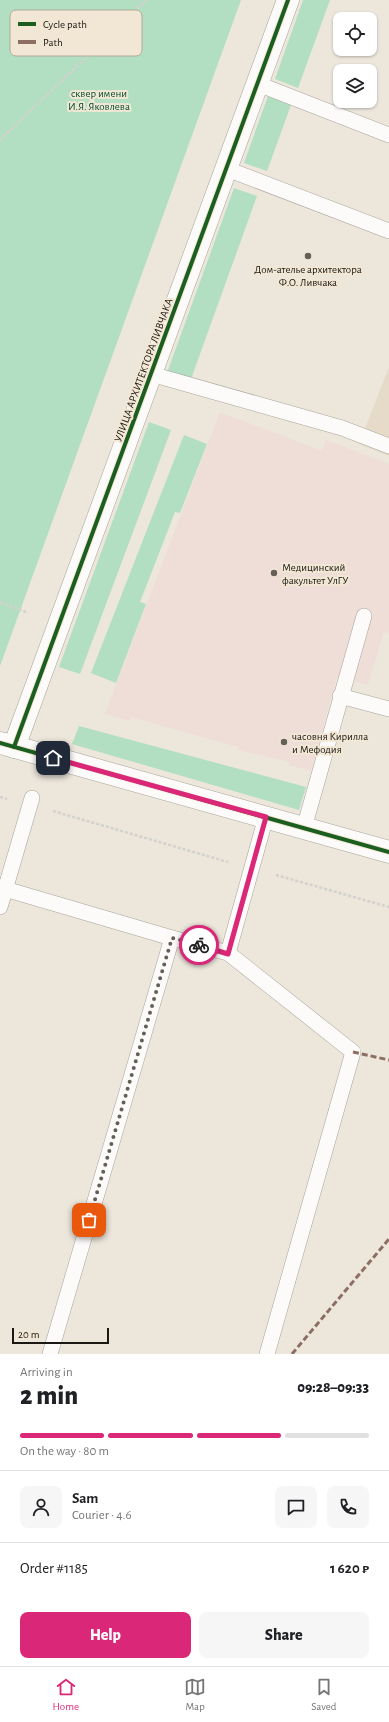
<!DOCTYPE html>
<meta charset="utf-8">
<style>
body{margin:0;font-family:"Alegreya Sans",sans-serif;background:#f6f6f6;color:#202124;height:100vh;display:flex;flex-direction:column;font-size:15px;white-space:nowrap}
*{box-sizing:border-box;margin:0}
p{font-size:13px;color:#757577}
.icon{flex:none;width:22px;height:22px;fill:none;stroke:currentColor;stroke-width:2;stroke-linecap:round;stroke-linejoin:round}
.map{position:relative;height:1354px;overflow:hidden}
.details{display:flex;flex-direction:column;background:#fff;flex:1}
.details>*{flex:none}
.tools{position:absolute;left:333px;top:12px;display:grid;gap:8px}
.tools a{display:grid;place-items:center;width:44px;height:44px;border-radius:8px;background:#fff;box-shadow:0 1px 3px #0004;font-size:20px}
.scale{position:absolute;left:12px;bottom:10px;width:97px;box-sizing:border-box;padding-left:4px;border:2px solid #1b1812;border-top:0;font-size:11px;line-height:14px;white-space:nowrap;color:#1b1812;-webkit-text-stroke:3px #f2e7d5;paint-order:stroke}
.pin{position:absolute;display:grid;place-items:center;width:34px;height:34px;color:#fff;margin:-17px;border-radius:8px;box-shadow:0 2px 6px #0006}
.courier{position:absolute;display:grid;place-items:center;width:40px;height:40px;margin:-20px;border:3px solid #db2777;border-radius:50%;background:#fff;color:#222;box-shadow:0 1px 5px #0007}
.head em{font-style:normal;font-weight:800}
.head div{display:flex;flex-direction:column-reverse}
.head{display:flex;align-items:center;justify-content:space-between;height:68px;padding:0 20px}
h1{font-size:26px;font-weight:800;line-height:30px}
.bar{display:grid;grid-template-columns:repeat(4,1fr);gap:6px 4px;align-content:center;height:48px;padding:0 20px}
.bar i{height:5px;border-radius:3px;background:#e0e0e0}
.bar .active{background:#db2777}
.bar p{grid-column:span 4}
.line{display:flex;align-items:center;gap:10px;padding:0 20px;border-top:1px solid #e0e0e0}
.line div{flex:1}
.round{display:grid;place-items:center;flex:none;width:42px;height:42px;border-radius:8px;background:#f6f6f6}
.button{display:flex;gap:8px;margin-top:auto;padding:8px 20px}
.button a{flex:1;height:46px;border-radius:8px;background:#db2777;color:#fff;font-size:16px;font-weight:800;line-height:46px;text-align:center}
.button a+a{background:#f6f6f6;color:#202124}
.tabs{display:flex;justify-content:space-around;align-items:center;height:56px;border-top:1px solid #e0e0e0;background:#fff;font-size:11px;color:#757577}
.tabs a{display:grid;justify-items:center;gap:2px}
.tabs .active{color:#db2777}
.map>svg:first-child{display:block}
.built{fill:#e6dbc9}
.education{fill:#efded8}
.green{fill:#b2dfc1}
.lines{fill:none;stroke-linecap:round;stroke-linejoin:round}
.lane-casing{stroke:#a8a49c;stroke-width:16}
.street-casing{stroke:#a8a49c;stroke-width:23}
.path{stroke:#d3d2ce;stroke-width:2.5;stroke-dasharray:3 2;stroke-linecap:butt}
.lane{stroke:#fcfbfa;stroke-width:15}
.street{stroke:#fcfbfa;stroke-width:22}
.quiet{stroke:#8d6e63;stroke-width:3;stroke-dasharray:6 3;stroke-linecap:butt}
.cycleway-casing{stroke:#f2e7d5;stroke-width:6}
.cycleway{stroke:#1b5e20;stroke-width:4}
.done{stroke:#646058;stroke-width:4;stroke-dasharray:0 7.2}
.route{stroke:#db2777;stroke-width:5}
.poi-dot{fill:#646058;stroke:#f2e7d5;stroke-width:1.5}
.labels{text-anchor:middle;stroke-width:4;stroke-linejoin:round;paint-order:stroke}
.park-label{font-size:11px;fill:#025133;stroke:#f2e7d5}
.poi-label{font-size:11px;fill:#1b1812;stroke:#f2e7d5;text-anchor:start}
.street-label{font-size:11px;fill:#1b1812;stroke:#f2e7d5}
.key{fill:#f2e7d5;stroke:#b2a99a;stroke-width:1}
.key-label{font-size:11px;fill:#1b1812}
</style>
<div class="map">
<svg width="389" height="1354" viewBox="0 0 389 1354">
<rect width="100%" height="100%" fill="#ece6db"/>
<polygon class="built" points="389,367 389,456 359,444"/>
<polygon class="education" points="220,412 322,451 326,440 389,464 389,633 384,631 368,685 337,677 311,771 289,765 289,762 238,750 238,747 131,717 130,721 105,714"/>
<g class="green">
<polygon points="0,0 241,0 0,666"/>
<polygon points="303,0 330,0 298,88 275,79"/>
<polygon points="268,96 291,105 267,171 244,163"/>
<polygon points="234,188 257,196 191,379 167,373"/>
<polygon points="149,422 171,430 80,674 59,667"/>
<polygon points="184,435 207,444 180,513 175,512 140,602 146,604 116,683 91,673"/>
<polygon points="79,726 306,787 299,810 72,744"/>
</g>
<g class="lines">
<defs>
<g id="lane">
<polyline points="258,84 389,135"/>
<polyline points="227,169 389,231"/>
<polyline points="151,374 342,428 389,446"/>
<polyline points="340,696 389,709"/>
<polyline points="304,828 364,616"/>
<polyline points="5,889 172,938"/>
<polyline points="0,907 32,798"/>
<polyline points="228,953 266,817"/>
<polyline points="50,1354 172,938 228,953 353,1052 267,1354"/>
</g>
<g id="street">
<polyline points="1,743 389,852"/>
<polyline points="14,747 288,0"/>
</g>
</defs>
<use href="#lane" class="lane-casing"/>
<use href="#street" class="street-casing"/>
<g class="path">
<polyline points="0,140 146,0"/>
<polyline points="0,602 26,612"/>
<polyline points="0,797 7,799"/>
<polyline points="53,811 228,862"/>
<polyline points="276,875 389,907"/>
</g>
<use href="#lane" class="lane"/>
<use href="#street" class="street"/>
<g class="quiet">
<polyline points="353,1052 389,1060"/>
<polyline points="292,1354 389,1239"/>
</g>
<defs>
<g id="cycleway">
<polyline points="0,743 389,852"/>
<polyline points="14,747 288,0"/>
</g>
</defs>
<use href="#cycleway" class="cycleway-casing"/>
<use href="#cycleway" class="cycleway"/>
</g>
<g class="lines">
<polyline class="done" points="89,1220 172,938 199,945"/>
<polyline class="route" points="53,758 266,817 228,954 199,945"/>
</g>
<g class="poi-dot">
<circle cx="308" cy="256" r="4"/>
<circle cx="274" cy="573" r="4"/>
<circle cx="284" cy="742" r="4"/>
</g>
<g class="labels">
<g class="park-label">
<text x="99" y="97">сквер имени<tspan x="99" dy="13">И.Я. Яковлева</tspan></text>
</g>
<g class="poi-label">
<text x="308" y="273" text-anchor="middle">Дом-ателье архитектора<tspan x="308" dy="13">Ф.О. Ливчака</tspan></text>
<text x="282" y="571">Медицинский<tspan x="282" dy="13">факультет УлГУ</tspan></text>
<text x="292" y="740">часовня Кирилла<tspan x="292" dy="13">и Мефодия</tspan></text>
</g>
<g class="street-label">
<text transform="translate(143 370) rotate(-70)" y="4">УЛИЦА АРХИТЕКТОРА ЛИВЧАКА</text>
</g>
</g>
<rect x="10" y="10" width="132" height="46" rx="6" class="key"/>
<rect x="18" y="22" width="18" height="4" fill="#1b5e20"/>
<rect x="18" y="40" width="18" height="4" fill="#8d6e63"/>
<g class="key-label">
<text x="43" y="28">Cycle path</text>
<text x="43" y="46">Path</text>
</g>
</svg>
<div class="tools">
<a><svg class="icon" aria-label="locate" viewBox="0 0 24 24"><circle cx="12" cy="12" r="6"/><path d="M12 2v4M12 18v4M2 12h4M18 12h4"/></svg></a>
<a><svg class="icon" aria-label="layers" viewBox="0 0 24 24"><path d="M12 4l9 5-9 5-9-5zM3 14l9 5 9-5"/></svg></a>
</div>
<div class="scale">20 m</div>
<div class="pin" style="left:89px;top:1220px;background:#ea580c"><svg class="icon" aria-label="bag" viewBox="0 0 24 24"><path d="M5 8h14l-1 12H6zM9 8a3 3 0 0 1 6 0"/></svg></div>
<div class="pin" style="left:53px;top:758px;background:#1f2937"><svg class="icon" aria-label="home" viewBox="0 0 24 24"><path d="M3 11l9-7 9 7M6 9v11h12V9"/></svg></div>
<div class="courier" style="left:199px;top:945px"><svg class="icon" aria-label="bike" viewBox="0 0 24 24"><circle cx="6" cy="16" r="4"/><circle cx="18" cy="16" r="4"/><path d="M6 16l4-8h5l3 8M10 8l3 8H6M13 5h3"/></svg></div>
</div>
<section class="details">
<div class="head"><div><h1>2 min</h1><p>Arriving in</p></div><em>09:28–09:33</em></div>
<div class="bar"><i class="active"></i><i class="active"></i><i class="active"></i><i></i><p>On the way · 80 m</p></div>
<div class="line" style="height:72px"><a class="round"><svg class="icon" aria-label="person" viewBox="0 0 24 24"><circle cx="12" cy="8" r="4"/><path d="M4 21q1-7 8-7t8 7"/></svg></a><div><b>Sam</b><p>Courier · 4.6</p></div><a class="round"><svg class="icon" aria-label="chat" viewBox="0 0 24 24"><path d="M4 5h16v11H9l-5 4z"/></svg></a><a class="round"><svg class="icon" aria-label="phone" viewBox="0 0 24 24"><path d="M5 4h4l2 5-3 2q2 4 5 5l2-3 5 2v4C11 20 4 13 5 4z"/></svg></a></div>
<div class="line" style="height:52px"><div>Order #1185</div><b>1 620 ₽</b></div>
<div class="button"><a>Help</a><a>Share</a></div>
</section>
<nav class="tabs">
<a class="active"><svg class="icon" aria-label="home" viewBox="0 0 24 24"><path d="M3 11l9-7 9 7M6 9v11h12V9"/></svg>Home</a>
<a><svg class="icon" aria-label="map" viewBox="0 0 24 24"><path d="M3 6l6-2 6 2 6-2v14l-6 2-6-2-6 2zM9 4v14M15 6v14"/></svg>Map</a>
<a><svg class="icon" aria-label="saved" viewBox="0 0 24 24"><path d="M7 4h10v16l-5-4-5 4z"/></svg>Saved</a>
</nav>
